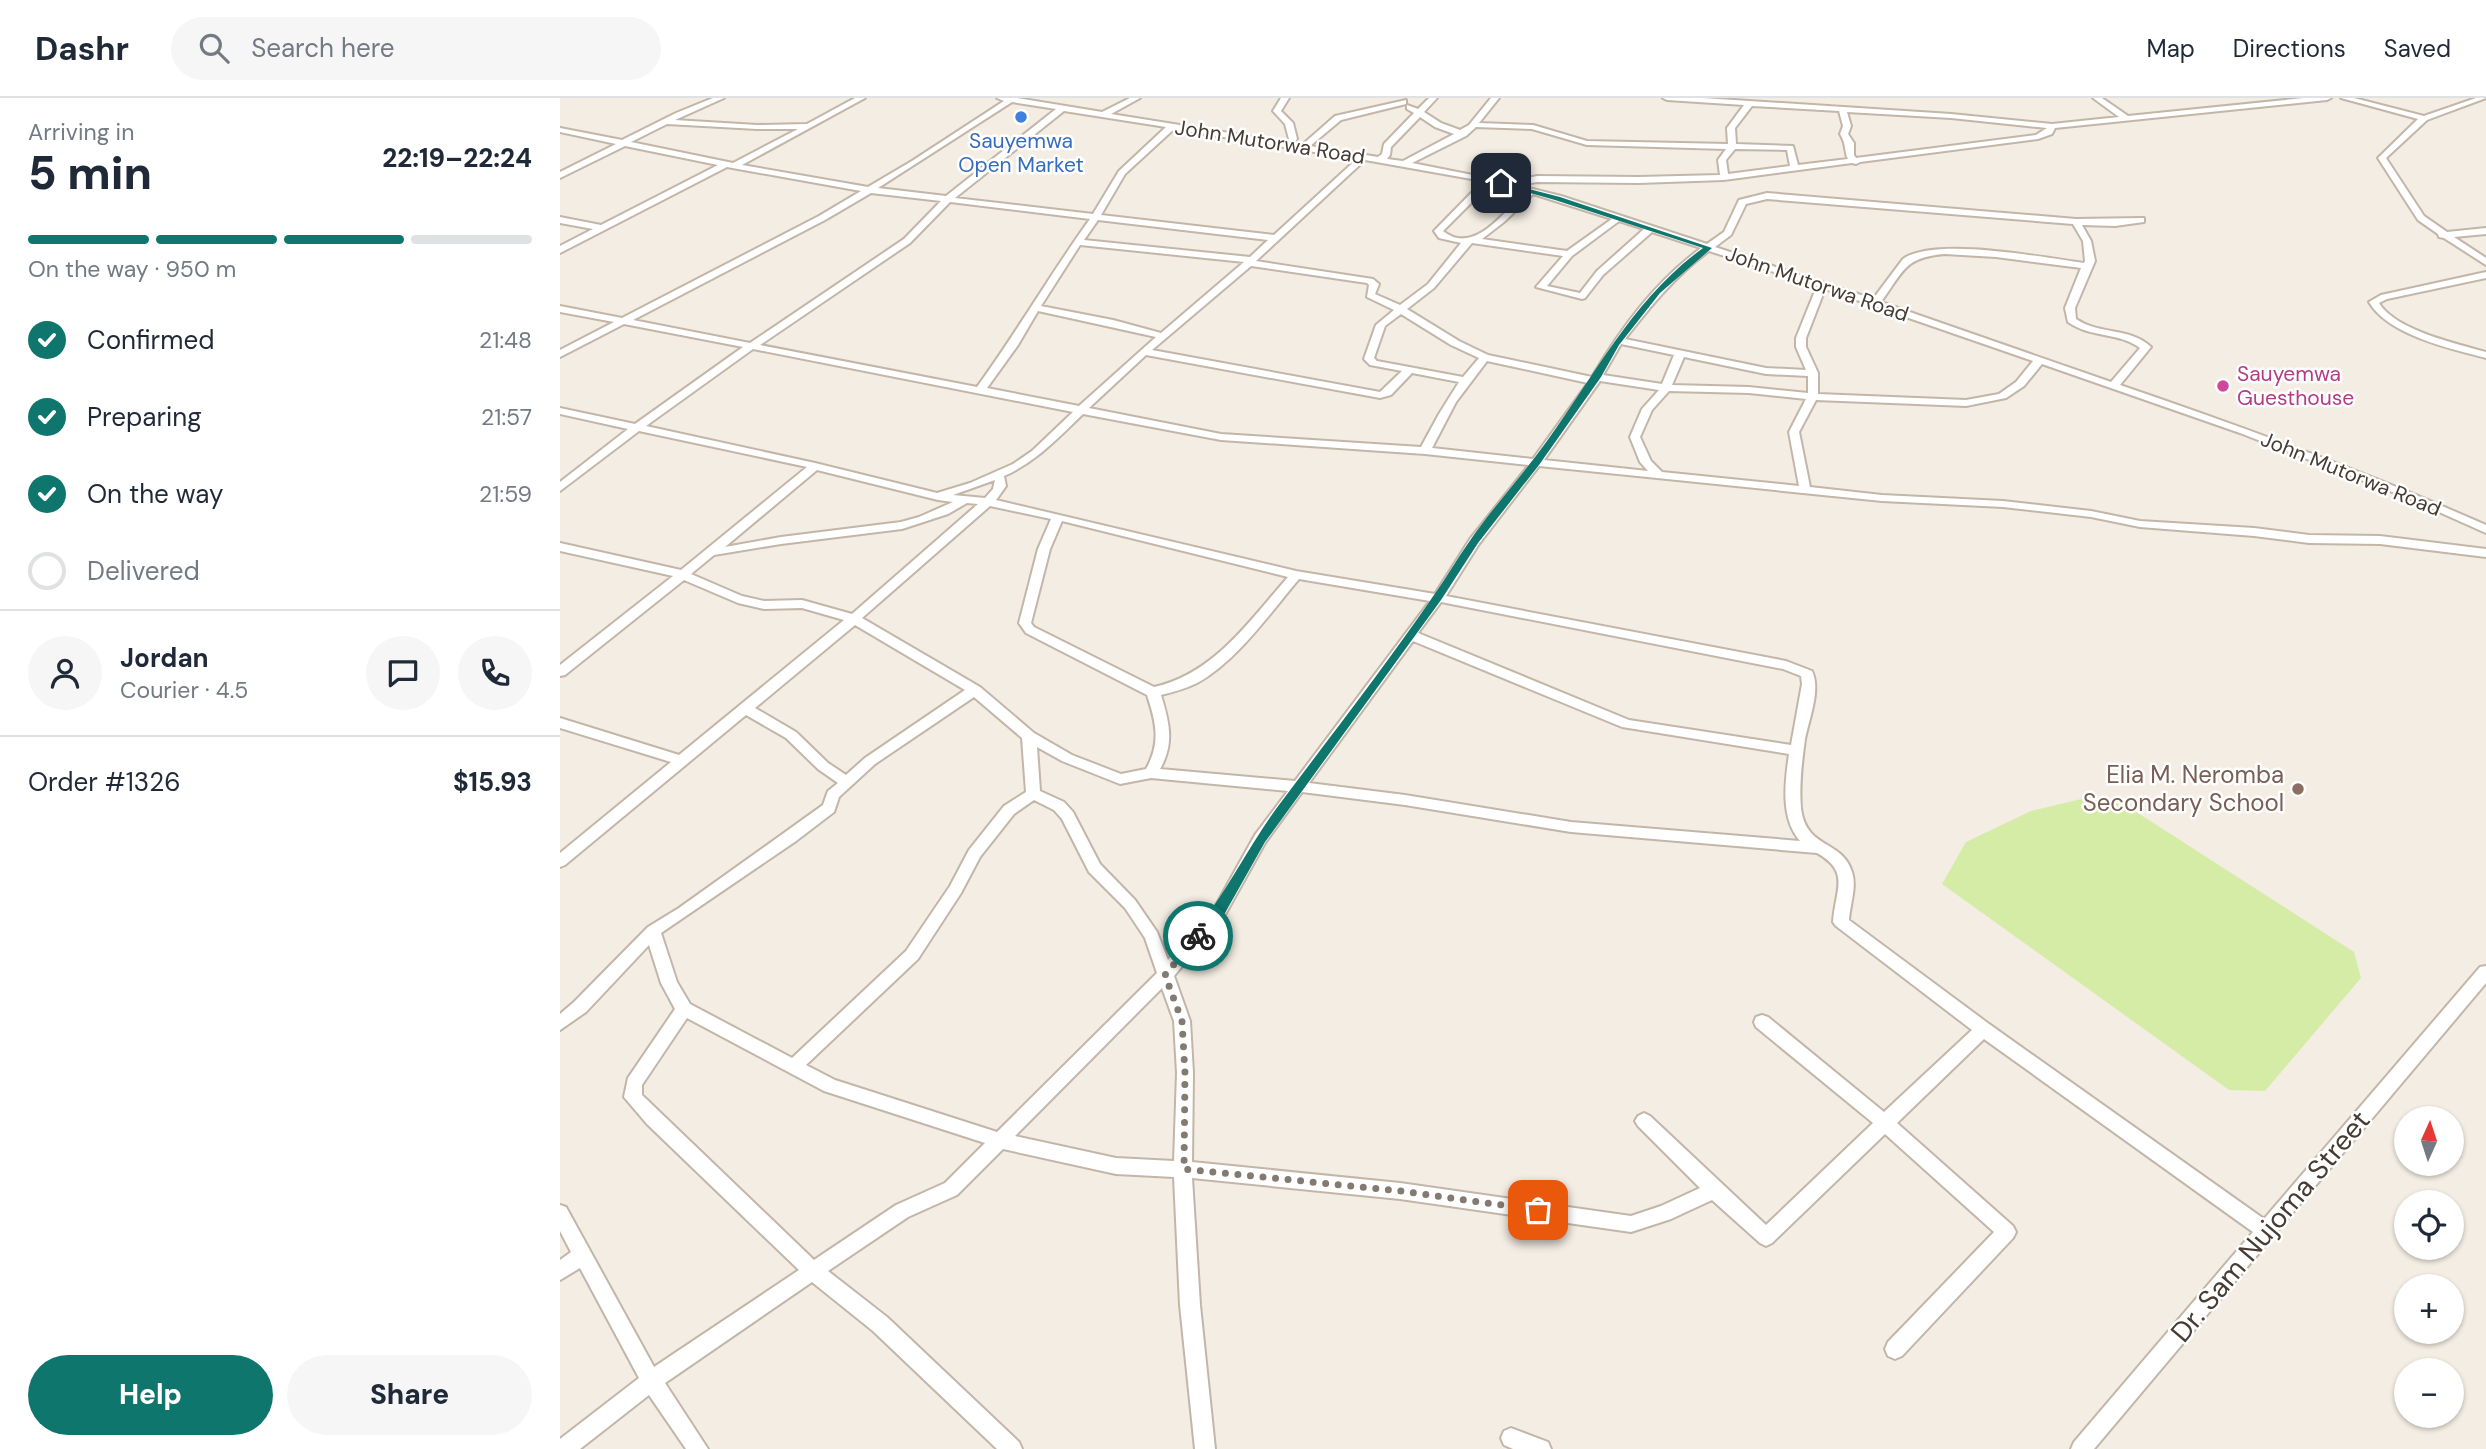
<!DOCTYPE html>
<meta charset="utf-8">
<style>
body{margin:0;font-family:"DM Sans",sans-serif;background:#f6f6f7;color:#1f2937;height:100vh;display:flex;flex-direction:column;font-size:26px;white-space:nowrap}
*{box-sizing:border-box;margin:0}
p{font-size:23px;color:#747a83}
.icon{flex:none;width:38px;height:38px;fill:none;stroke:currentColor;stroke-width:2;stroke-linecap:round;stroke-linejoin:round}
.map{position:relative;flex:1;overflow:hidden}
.drawer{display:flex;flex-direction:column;background:#fff;width:560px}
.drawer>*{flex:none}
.needle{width:46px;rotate:3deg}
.tools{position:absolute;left:1834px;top:1008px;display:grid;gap:14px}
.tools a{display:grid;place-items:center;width:70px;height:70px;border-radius:50%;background:#fff;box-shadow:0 2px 5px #0004;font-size:35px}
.pin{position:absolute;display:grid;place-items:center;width:60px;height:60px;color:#fff;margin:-30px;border-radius:14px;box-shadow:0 4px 10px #0006}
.courier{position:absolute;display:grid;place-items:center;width:70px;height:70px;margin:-35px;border:5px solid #0f766e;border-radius:50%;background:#fff;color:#222;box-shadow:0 2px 9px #0007}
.headline em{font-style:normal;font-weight:800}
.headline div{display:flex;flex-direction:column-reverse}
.headline{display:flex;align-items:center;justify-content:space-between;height:119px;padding:0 28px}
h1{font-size:46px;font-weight:800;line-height:52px}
.bar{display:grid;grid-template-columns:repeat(4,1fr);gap:10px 7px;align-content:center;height:84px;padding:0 28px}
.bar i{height:9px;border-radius:5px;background:#e0e1e3}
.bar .active{background:#0f766e}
.bar p{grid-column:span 4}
.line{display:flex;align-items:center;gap:18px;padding:0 28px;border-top:2px solid #e0e1e3}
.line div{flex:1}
.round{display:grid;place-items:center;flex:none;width:74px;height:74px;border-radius:37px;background:#f6f6f7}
ol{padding:0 28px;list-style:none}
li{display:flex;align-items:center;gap:21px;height:77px}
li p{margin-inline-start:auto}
li .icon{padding:7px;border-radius:50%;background:#0f766e;color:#fff;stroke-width:4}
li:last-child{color:#747a83}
li i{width:38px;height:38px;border:4px solid #e0e1e3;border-radius:50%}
.cta{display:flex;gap:14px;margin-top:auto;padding:14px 28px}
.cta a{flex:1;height:80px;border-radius:42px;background:#0f766e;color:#fff;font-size:28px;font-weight:800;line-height:80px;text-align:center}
.cta a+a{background:#f6f6f7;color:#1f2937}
header{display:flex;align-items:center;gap:42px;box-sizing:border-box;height:98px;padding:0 35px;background:#fff;border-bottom:2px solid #e0e1e3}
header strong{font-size:33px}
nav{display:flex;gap:38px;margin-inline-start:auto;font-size:24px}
.search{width:490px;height:63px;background:#f6f6f7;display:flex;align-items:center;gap:18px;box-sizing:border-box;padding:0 24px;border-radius:38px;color:#747a83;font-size:26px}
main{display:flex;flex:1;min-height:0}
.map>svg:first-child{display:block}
.green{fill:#d5eca7}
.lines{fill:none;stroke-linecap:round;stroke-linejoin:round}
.minor-casing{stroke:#c3b6a8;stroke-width:4}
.minor{fill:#fff;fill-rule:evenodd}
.route{fill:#0f766e}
.done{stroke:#837a71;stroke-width:7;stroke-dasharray:0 12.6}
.shop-dot{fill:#3f7fe0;stroke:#fff;stroke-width:2.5}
.hotel-dot{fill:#d1479c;stroke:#fff;stroke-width:2.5}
.education-dot{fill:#8d6e63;stroke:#fff;stroke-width:2.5}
.labels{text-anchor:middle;stroke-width:5;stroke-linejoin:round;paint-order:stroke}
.far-shop-label{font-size:21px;fill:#366cbe;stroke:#fff}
.far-street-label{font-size:21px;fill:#463c33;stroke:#fff}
.far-hotel-label{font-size:21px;fill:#b23c85;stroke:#fff;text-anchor:start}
.education-label{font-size:24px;fill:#785e54;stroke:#fff;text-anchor:end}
.near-street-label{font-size:28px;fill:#463c33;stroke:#fff}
</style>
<header>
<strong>Dashr</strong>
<div class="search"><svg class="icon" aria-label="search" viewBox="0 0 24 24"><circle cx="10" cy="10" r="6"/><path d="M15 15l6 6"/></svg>Search here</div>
<nav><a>Map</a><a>Directions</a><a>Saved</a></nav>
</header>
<main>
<section class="drawer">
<div class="headline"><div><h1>5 min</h1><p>Arriving in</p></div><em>22:19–22:24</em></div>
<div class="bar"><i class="active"></i><i class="active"></i><i class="active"></i><i></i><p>On the way · 950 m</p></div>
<ol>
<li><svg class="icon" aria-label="check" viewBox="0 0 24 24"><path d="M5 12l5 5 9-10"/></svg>Confirmed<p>21:48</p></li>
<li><svg class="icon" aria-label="check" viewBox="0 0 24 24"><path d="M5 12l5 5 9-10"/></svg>Preparing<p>21:57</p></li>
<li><svg class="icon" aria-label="check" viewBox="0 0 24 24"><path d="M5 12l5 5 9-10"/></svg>On the way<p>21:59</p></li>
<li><i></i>Delivered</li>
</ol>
<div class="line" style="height:126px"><a class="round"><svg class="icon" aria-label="person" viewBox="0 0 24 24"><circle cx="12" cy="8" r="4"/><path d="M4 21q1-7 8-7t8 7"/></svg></a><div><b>Jordan</b><p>Courier · 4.5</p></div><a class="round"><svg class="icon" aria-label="chat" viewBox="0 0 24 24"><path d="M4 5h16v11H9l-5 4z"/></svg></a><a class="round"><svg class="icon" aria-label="phone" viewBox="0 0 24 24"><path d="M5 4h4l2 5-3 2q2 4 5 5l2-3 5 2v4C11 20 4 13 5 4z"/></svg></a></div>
<div class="line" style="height:91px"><div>Order #1326</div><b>$15.93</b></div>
<div class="cta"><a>Help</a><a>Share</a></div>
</section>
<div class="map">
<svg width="1926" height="1351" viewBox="0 0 1926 1351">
<rect width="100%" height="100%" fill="#f3ede3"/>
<polygon class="green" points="1534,698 1570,710 1794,854 1801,880 1705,993 1669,992 1382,786 1406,744 1471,713"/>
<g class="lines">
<defs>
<g id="minor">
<path d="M153,0h11l-49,22 82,5 50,-1 48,-26h10l-123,67 126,22 44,-26 92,-60 -7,-3h20l85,14 28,-14h10l-29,16 175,28 3,-3 -4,-15 -12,-13 8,-13h8l-8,13 12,12 4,16 -3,4 8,2 33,-29 71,-16v4l-65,16 -31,26 68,11 4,-3 2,-10 30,-31 -7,-4v-4l11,4 11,-11h8l-13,14 17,11 19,7 9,-5 22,-27h8l-20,25 54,2 54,16 141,3 -1,-16 17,-23 -77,-5 -4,-2h40l248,16 101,10 67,-7 -26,-19h9l26,18 176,-18h27l-4,2 -272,28 -3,6 -14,5 -178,23 -4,2 -4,-1 -128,17 -85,3 -102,-1 -20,3 44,11 146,48 17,-12 15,-32 28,-7 309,26 68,-1v4l-29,4 -33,-1 9,16 4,20 -20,47 1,11c23,16 54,8 75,28l-31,38c123,42 246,87 366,140v8l-76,-34 -170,-66 -198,-69 -18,22 -18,12 -40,8 -150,-6 -17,32 11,55 72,8 121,6 88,10 49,10 114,7 55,7 71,1 106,13v8l-106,-13 -71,-1 -55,-7 -114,-9 -49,-10 -88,-10 -121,-6 -343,-35 -60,78 -33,52 340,65 26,10c9,19 -3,48 -7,68 -3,22 -6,46 -4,69 5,42 41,31 51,64 5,15 -2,32 -3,48l140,104 275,195 216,-252 6,-1v17l-392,466h-23l3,-7 179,-210 -269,-193 -87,84 116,103 3,6 -3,6 -111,118 -7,3 -7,-3 -3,-7 3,-7 106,-110 -109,-98 -113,109 -6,3 -6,-3 -48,-43 -41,19 -40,13 -231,-33 -208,-21 8,127 15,144h-20l-15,-144 -6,-128 -58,-3 -113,-25 -46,46 -49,22 -80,54 59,46 132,125 3,7h-25l-124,-118 -61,-49 -147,101 43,66h-22l-37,-54 -69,54h-20v-10l79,-61 -59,-110 -20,12v-20l11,-8 -11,-21v-26l6,2 88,160 145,-97 -152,-146 -23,-27 4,-19 47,-69 -14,-26 -12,-38 -63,67 -26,18v-16l14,-12 74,-75 31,-19 144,-103 5,-14 10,-8 -20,-14 -32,-31 -40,-23 -181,150 -5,2v-14l111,-91 -111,-34v-10l119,37 165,-135 -42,-12 -38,1 -26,-6 -54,-23 -119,95 -5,1v-11l113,-89 -113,-25v-8l121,27 126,-103 -168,-36 -79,60v-9l68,-53 -68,-15v-6l75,16 108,-77 -119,-23 -64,33v-7l54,-28 -54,-10v-6l62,12 197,-102 42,-25 -134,-24 -167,86v-7l33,-17 -33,-6v-6l41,8 117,-60 -93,-19 -65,32v-6l56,-28 -56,-12v-4l62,12 54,-27zM452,4l44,7 -110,87 -68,-8zM1192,8l87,5 4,15 -3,8c7,11 4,18 8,25l-50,6 -5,-19 -57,-2 -1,-16zM504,13l102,16 -47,44 -26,43 -138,-16zM1287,14l104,6 96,10 -11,7 -180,23 -2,-3v-12l-6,-9 3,-8zM860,19l15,10 19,7 -51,27 -16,-2 3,-4 1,-8zM107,26l90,5h41l-65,34 -102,-21zM916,29l56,2 55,16 139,4 -8,11 2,15 -81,2 -102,-1 -29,6 -96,-19 54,-27zM614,31l183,30 -83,76 -173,-20 24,-41zM1175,51l52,1 3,16 -62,8 -2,-14zM805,62l118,21 -49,50 5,7 22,5 -33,41 -28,21 -25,-11 4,-10 -6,-5 -117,-18zM931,85l34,9c-20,19 -51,64 -82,39zM311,95l70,8 -37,38 -154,104 -117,-23 192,-100zM973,96l79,25 -45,32 -85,-12 22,-17zM1207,101l306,25 10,17 2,20 -1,2c-39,-5 -150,-27 -181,-4l-30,40 -158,-52 16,-12 15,-31zM390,104l140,17c-39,54 -73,113 -113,168l-217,-42 150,-102zM538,122l170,20 -18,17 -166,-17zM1059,123l25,8 -47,42 -17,22 -33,-7 25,-30zM1092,134l49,16c-47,35 -80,80 -109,129l-104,-22 -29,-14 -52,-32 27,-21 38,-45 91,13 -27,31 46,12 3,-1 18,-23zM520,147l164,17 -83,71 -48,-13 -72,-14zM1149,153l108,35 -21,52v9l10,23 -40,-2 -141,-29c26,-33 50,-63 84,-88zM1385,156l51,3 85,11 -16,40 3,14c22,16 51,10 72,26l-29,34 -230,-80c22,-30 23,-45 64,-48zM691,168l116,17 2,2 -2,12 27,13 -18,15 -12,34 6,6 32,6 -22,21 -228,-42zM1265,191l208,72 -17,21 -17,12 -33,6 -148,-6v-21l-12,-26v-9zM478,213l118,26 -77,69 -92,-18 31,-43zM841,216l50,31 28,13 -16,19 -86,-16 -3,-3 11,-32zM1061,246l53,11 -12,29 -59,-9zM193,251l320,63 -41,39 -19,13 -43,19 -33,10 -122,-30 -169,-37zM586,257l234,43 11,-3 21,-22 47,9 -20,32 -18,33 -200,-13 -132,-26zM1124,259l82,17 42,2v17l-59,-6 -77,-2zM927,263l101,22 -55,76 -101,-11 24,-46zM1040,283l59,9 -17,19 -12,28 10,25 8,9 -104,-11zM1109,293l80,2 57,6 -17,33 10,54 -137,-14 -11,-11 -11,-24 12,-27zM523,316l138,26 204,14 104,11 -59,74 -35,55 -139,-23 -300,-71 10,-14 -2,-10c32,-14 55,-39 79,-62zM257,372l121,30 15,2 -34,15 -18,5 -120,15 -56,10zM435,382l-2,9 -8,9 -32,-3zM407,405l11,1 -126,110 -50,-14 -38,1 -22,-5 -51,-22 23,-19 67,-11 121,-15 46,-15zM430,408l61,13 -13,30 -19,74 7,10 121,62c9,27 14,48 -1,74l-25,5 -49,-19 -38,-22 -54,-46 -118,-69zM502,423l226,56c-38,43 -74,97 -134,110l-120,-60 -3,-4 19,-74zM739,481l131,22 -135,180 -135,-12c15,-26 9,-47 1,-74 12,-3 24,-6 36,-12 39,-21 73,-70 102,-104zM881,504l342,67 18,7 1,8 -11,61 -162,-25 -211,-87zM295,527l110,65 -100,68 -19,17 -18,-12 -32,-31 -41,-24zM853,543l209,86 167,27c-4,28 -9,64 11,87l-229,-19 -166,-27 -96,-12zM414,599l48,41 4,54 -22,14 -35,44 -19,36 -44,65 -114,107 -102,-54 -13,-22 -16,-49 135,-92 38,-29 5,-15 36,-33zM477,649l25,14 58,23 31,-6 137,13 -33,44 -39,70 -48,55 -11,-28 -22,-32 -35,-36 -27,-52 -9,-10 -24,-11zM742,694l103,13 166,27 246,21c34,19 18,37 16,69l3,4 136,104 -88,82 -116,-95 -6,-2 -6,2 -2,5 2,5 117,96 -107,102 -116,-109 -6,-3 -6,3 -3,5 3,5 62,62 -39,18 -30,10 -231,-33 -208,-21 1,-89 -3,-52 -16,-45 52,-63 39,-70zM474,702l20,10 8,9 27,53 36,36 20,30 12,35 -160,159 -162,-52 -29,-15 112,-106 43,-66 19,-36 34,-43zM602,890l12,33 3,52 -3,88 -58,-3 -101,-22zM127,920l137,73 161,52 -40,40 -49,22 -82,55 -172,-165v-10z"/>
<polygon points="1781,0 1794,0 1864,18 1916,0 1926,0 1867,22 1826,60 1864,118 1887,134 1926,130 1926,136 1894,139 1926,160 1926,167 1884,140 1879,139 1878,136 1858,122 1818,60 1858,21"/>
<path d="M1926,174v6l-99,21 -8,4c16,27 78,41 107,49v6c-35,-9 -98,-23 -117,-56l12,-7z"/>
<polygon points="951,1330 988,1344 991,1351 953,1351 944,1347 941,1340 944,1333"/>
</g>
</defs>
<use href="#minor" class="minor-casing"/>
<use href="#minor" class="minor"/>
</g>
<path class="route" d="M938,83l62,16 152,51 -52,45 -41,52 -18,32 -62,88 -61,78 -37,57 -176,242 -40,71 -22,26h-9v-7c32,-38 53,-83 82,-123 53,-71 108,-141 158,-214 12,-17 23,-36 35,-53 24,-35 53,-66 78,-101 49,-68 87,-143 156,-193l-148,-48 -57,-16z"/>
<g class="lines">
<polyline class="done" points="638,838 605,877 622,923 625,975 624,1071 840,1093 978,1112"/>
</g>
<circle class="shop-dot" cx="461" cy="19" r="7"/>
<circle class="hotel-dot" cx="1663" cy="288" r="7"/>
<circle class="education-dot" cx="1738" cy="691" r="7"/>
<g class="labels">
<g class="far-shop-label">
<text x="461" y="50">Sauyemwa<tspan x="461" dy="24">Open Market</tspan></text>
</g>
<g class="far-street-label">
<text transform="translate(710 44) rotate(9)" y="7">John Mutorwa Road</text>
<text transform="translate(1257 186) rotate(19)" y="7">John Mutorwa Road</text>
<text transform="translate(1791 376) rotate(22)" y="7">John Mutorwa Road</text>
</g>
<g class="far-hotel-label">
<text x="1677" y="283">Sauyemwa<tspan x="1677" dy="24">Guesthouse</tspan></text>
</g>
<g class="education-label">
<text x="1724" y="685">Elia M. Neromba<tspan x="1724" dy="28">Secondary School</tspan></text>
</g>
<g class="near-street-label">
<text transform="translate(1710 1128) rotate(-50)" y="10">Dr. Sam Nujoma Street</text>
</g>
</g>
</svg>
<div class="tools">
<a><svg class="needle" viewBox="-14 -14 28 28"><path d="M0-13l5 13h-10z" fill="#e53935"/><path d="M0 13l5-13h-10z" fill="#747a83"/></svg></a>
<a><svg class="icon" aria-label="locate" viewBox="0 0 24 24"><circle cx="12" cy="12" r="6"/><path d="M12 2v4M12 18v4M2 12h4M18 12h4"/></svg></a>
<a>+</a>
<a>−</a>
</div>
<div class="pin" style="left:978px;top:1112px;background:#ea580c"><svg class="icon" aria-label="bag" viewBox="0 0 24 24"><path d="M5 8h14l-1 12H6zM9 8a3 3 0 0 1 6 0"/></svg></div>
<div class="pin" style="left:941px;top:85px;background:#1f2937"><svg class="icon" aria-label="home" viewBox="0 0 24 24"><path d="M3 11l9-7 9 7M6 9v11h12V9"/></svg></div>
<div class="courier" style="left:638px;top:838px"><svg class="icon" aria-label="bike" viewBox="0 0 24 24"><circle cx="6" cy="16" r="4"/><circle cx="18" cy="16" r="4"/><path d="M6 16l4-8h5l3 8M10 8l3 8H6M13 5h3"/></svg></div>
</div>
</main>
